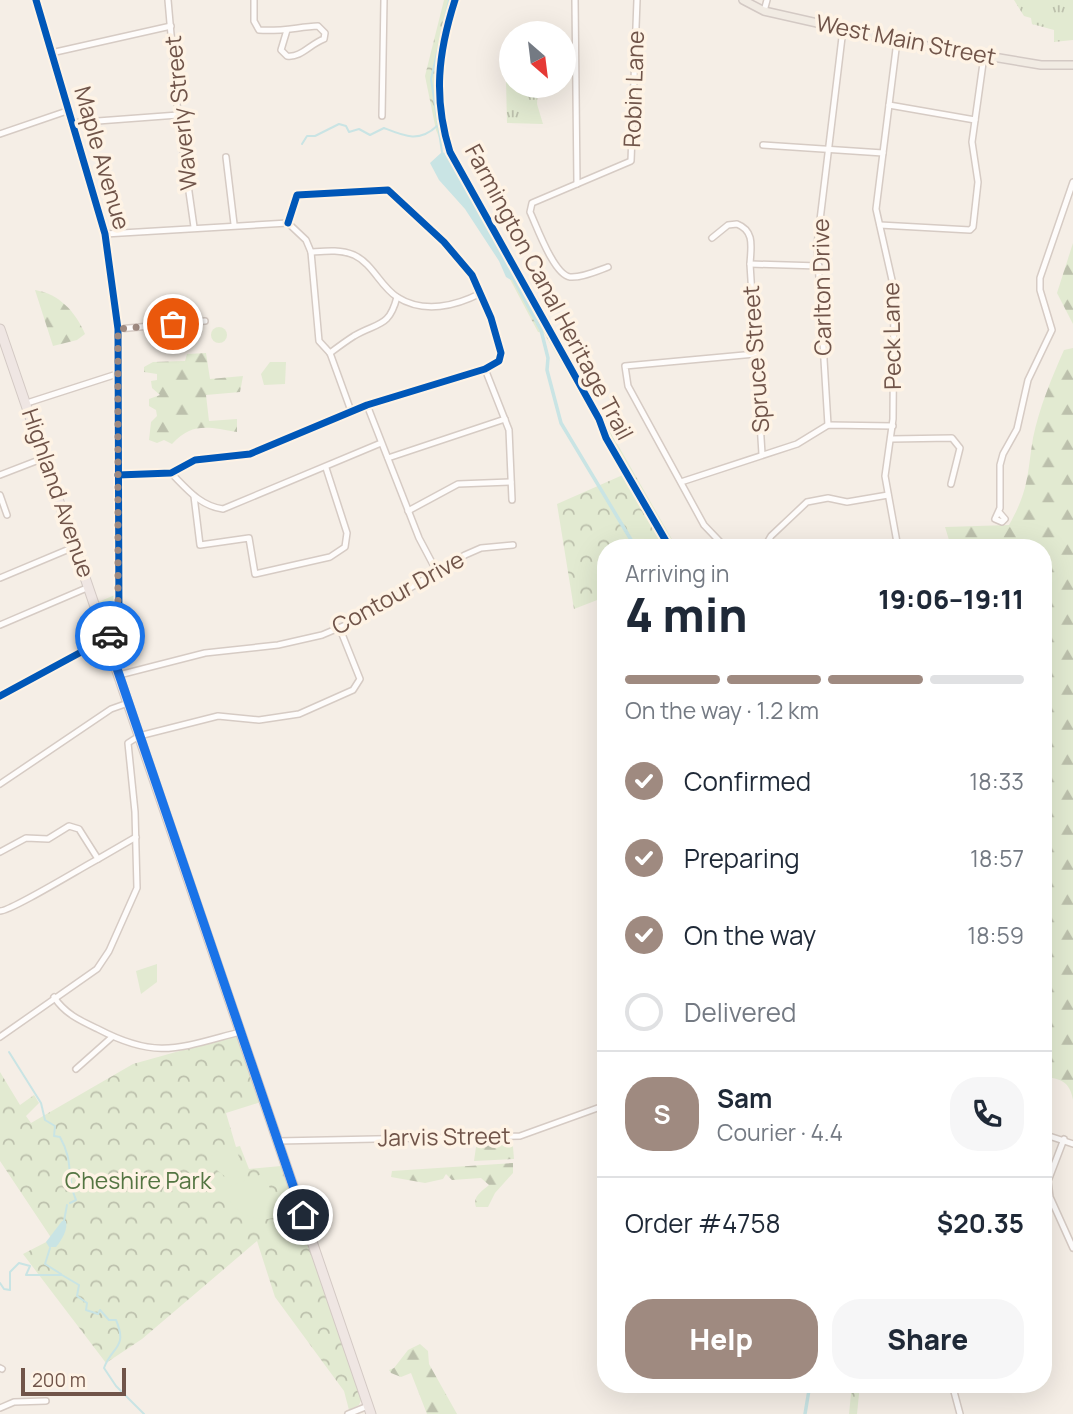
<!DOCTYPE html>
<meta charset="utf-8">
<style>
body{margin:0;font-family:Manrope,sans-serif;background:#f6f6f7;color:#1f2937;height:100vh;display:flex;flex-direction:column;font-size:26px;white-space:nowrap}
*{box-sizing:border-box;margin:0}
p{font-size:23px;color:#747a83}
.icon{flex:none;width:38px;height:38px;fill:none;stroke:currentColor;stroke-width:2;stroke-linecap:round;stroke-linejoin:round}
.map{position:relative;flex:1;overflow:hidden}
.drawer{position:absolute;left:597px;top:539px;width:455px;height:854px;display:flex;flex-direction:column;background:#fff;border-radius:28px;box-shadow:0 7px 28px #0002}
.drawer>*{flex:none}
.needle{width:46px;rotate:152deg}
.tools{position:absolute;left:499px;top:21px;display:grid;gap:14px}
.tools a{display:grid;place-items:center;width:77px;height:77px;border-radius:50%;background:#fff;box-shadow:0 7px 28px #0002;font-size:35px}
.scale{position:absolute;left:21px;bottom:18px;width:105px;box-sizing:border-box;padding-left:7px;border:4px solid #705449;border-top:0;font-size:19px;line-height:24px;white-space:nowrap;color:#705449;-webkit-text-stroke:5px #fef3e5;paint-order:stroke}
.pin{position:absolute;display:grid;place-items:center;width:60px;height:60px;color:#fff;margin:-30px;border:4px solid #fff;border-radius:50%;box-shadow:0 2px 7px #0007}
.courier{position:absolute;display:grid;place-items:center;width:70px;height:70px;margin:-35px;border:5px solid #1a73e8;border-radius:50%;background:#fff;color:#222;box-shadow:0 2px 9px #0007}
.headline em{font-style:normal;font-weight:800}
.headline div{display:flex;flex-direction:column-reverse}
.headline{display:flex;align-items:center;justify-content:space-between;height:119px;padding:0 28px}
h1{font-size:46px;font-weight:800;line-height:52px}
.bar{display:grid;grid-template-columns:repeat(4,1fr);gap:10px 7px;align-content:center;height:84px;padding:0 28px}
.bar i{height:9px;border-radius:5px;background:#e0e1e3}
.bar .current{background:#9f8a80}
.bar p{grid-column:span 4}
.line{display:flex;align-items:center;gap:18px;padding:0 28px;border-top:2px solid #e0e1e3}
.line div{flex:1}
.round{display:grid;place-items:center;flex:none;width:74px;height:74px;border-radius:28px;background:#f6f6f7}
ol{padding:0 28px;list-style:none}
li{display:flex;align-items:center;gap:21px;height:77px}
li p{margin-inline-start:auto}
li .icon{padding:7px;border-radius:50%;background:#9f8a80;color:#fff;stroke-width:4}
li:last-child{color:#747a83}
li i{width:38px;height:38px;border:4px solid #e0e1e3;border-radius:50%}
.cta{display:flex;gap:14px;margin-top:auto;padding:14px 28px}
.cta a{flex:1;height:80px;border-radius:28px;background:#9f8a80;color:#fff;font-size:28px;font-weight:800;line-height:80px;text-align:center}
.cta a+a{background:#f6f6f7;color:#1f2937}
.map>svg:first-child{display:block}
.grass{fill:url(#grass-tufts)}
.forest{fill:url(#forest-firs)}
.park{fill:url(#park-crowns)}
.pitch{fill:#e2ead1}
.water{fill:#c9e4e4}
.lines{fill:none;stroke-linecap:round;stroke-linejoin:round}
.stream{stroke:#c9e4e4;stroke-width:2}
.canal{stroke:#c9e4e4;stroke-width:3.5}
.minor-casing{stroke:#d6cbc4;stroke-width:8}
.major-casing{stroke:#d3c9c4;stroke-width:10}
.highway-casing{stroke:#d3c9c4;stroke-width:11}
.minor{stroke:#fefcfb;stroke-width:5}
.major{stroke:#f1ebe3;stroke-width:7}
.highway{stroke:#efe6e3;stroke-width:9}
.cycleway-casing{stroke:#fef3e5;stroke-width:11}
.cycleway{stroke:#0057b8;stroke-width:7}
.done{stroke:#9f8a80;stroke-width:7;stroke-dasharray:0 12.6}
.route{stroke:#1a73e8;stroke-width:9}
.labels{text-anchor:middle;stroke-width:7;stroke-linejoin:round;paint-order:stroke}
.street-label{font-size:23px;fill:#705449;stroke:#fef3e5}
.park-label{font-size:23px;fill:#547542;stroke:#fef3e5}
</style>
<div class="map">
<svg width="1073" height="1414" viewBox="0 0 1073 1414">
<defs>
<pattern id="grass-tufts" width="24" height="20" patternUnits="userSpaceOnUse" patternTransform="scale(1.75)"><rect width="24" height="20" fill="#e2ead1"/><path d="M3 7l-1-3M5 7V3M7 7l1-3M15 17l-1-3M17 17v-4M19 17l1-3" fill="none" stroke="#bcc0ac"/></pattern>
<pattern id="forest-firs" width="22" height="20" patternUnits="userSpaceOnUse" patternTransform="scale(1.75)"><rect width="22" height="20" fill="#e2ead1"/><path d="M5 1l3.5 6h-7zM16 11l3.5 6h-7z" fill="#bcc0ac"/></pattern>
<pattern id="park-crowns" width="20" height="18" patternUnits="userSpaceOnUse" patternTransform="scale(1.75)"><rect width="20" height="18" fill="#e2ead1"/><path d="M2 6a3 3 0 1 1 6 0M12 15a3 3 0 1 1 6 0" fill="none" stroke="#bcc0ac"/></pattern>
</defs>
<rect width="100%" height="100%" fill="#f5eee6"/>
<g class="grass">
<polygon points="1014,0 1073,0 1073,40 1054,42 1054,30 1032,24 1031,18 1024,16"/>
<polygon points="509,69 511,86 538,86 537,104 543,124 507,123 506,80"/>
</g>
<g class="forest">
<polygon points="1073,243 1073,324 1057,293"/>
<path d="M35,290c24,4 40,21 50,44l-8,6 -24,6z"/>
<path d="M1073,348v752c-3,-18 -12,-22 -30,-23v-529h-112l18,-8 -4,-13 64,-2c20,-35 18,-50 24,-87 6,-30 19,-61 31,-88z"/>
<path d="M206,353l4,26 33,-3 -3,16 -34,3 3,26 28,-2v13c-29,-5 -45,-10 -65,12l-8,-4 -7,3 -8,-3 2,-18 6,-6 -1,-6 -7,-4v-7l11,-4 -8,-7 -1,-7 6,-1v-6l-13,-2v-5l9,-5 32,-1 2,-7z"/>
<polygon points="477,1140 508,1141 513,1147 514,1159 474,1161"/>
<path d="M513,1163v10l-18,20 -7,14h-12c-4,-10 6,-16 13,-22l-8,-7 -29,2 -6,-6 -3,5 -18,4 -34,-6 1,-6z"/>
<polygon points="420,1344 428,1351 429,1364 457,1414 427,1414 411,1373 401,1377 391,1373 389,1370 394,1368 408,1350"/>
</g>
<g class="park">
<polygon points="444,0 454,0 445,36 440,79 444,114 456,154 537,304 677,548 606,548 605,597 574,609 557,504 625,474 544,333 538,332 455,176 436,130 425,76"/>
<polygon points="115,595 116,620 111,631 98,602"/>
<polygon points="233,1036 237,1037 261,1102 226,1113 236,1147 240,1146 249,1169 281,1166 284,1171 362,1398 359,1405 349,1410 344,1391 275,1297 257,1241 142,1339 106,1363 23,1254 52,1239 0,1161 0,1072 20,1105 34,1095 39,1103 26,1116 31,1123 133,1064"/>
<polygon points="852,1384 860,1384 857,1414 849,1414"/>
</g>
<g class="pitch">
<circle cx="219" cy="335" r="8"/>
<polygon points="270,362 286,362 285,384 264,385 261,374"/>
<polygon points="157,964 157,982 141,994 136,971"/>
<polygon points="234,1150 237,1151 245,1177 227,1178 213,1167 209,1156"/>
<path d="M262,1174l5,7 14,35c-27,9 -47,-2 -58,-27z"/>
<path d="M289,1219l4,1 9,28c-20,5 -33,-1 -40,-20z"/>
</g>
<g class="water">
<polygon points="442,152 450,155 517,276 511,280 506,277 499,261 465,209 439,180 430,163"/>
<path d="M62,1221h4c2,8 -4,19 -10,26h-7l-3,-5z"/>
</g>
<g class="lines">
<g class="stream">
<path d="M302,144l5,-8h8l24,-12 7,2 3,6 10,-3 11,6 14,-7c20,8 35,15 53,-2"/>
<polyline points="442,152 431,79 449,0"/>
<path d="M9,1052l32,51 4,17 10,6 -1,10 6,1c15,27 5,38 16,63l-6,3"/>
<polyline points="64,1221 67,1205"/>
<polyline points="50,1248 45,1264 61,1274"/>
<path d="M0,1283l4,6 6,1v-18l9,-9 11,3 -4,9h36l17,10 -2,11 10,7 -1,7 12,4 2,-4 9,10h7c12,28 -4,26 -12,48l12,18 28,28"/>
</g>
<g class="canal">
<polyline points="512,276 541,330 548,358 547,370 561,423 636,548"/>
<polyline points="805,1414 810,1384"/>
</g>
<defs>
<g id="minor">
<polyline points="168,0 178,115 194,227"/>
<path d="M254,0v21l5,9c21,2 39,-3 59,-4l7,7 -1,6c-14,5 -23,19 -37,17l-6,-6 6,-20"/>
<polyline points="575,0 577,184"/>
<polyline points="764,11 767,0"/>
<polyline points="897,41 876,209 894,289 893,419 885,476 898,548"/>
<polyline points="51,53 171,26"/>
<polyline points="889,105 975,120"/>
<polyline points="382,116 384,0"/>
<polyline points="71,123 178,115"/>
<polyline points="0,134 67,111"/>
<polyline points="763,145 883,153"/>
<polyline points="226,157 234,224"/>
<polyline points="288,223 306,240 311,252 319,341 330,353"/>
<polyline points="880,225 970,230 973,227 978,182 972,142 984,56"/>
<polyline points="105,234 288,223"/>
<path d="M712,238l16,-13 9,-1c18,7 14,23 13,40l12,190"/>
<path d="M311,252c14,-1 29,-3 43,3 19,9 26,31 43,42 27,17 59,9 84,-4"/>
<polyline points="750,264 819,266"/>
<path d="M608,267c-11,4 -26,11 -38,10 -16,-2 -33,-50 -40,-65l2,-9 99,-42 6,-161"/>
<polyline points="118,329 205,321"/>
<path d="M330,353c8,-6 16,-12 24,-17 24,-14 35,-8 43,-39"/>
<polyline points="330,353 351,411"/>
<polyline points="485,369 509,430 512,500"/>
<polyline points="27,403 117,374"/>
<polyline points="367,405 419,538 437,572"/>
<polyline points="828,425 817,245 843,29"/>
<polyline points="891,439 952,438 960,448 951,484"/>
<polyline points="388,458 505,419"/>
<path d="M171,473c16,16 29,33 52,36l158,-66"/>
<polyline points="0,475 44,458"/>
<polyline points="118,475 171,473 195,460 250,454 367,405 485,369 499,361 501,353 491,318 472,275 444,242 388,190 297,195 288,223"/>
<polyline points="681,482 797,444 828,425 893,426"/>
<polyline points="0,495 7,515"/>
<polyline points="194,496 200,545 249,538 255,574 330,557 345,547 347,533 326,468"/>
<polyline points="408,511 458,484 511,482"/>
<polyline points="999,512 1005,519 1002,522 995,519 1000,508 1000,465 1003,454 1017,429 1028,380 1052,330 1040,290 1040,278 1073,182"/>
<polyline points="726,548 704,525 628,386 625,366 755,354"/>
<polyline points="764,548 771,536 807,502 828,498 847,502 888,495"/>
<polyline points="0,578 74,547"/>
<polyline points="0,625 89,587"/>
<polyline points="119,675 205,653 278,645 322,635 355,621 465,555 481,548 513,545"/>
<polyline points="0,696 96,644 114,637 119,628 118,329 105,234 36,0"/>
<polyline points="0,784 111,709 128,703"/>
<path d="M0,852l26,-14 22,1 21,-13 10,3 19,30c-17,9 -87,52 -98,52"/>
<polyline points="98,859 136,837"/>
<path d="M54,997c11,17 27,24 44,32 59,31 81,19 142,3"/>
<polyline points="0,1037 97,969 109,951 137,888 135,812 128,743 139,736 218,716 259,720 299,714 353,690 360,679 340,629"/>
<polyline points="76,1069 112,1037"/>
<polyline points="1043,1134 1073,1144"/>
<polyline points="1064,1139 1048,1181 1050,1197 1073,1248"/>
<polyline points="278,1141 520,1136 606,1105"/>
<polyline points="0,1368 2,1369"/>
<polyline points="952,1384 960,1414"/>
<polyline points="0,1408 14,1402 46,1401"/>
<polyline points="348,1414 368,1406"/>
</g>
<polyline id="major" points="743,0 764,11 897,41 1041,65 1073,65"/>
<polyline id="highway" points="0,329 371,1414"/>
</defs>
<use href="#minor" class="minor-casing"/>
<use href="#major" class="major-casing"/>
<use href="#highway" class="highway-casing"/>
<use href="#minor" class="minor"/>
<use href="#major" class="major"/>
<use href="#highway" class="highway"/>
<defs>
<g id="cycleway">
<path d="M455,0c-17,53 -22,98 -5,152l149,267 7,19 64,110"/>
<polyline points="118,475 171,473 195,460 250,454 367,405 485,369 499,361 501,353 491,318 472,275 444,242 388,190 297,195 288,223"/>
<polyline points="0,696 96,644 114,637 119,628 118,329 105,234 36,0"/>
</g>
</defs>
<use href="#cycleway" class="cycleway-casing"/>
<use href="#cycleway" class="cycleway"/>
</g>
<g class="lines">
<polyline class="done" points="110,636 118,624 118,329 173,324"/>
<polyline class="route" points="110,636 107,639 303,1215"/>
</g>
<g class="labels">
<g class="street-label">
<text transform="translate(906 40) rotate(11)" y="8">West Main Street</text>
<text transform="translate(634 89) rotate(-88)" y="8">Robin Lane</text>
<text transform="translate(181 113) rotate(-96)" y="8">Waverly Street</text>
<text transform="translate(102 158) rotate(74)" y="8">Maple Avenue</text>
<text transform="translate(822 287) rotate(-91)" y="8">Carlton Drive</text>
<text transform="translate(549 292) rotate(62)" y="8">Farmington Canal Heritage Trail</text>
<text transform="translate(892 336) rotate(-91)" y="8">Peck Lane</text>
<text transform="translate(756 359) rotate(-94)" y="8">Spruce Street</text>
<text transform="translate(58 493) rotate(71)" y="8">Highland Avenue</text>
<text transform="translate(398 593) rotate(-29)" y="8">Contour Drive</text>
<text transform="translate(444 1137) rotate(-1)" y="8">Jarvis Street</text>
</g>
<g class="park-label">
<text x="138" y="1189">Cheshire Park</text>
</g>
</g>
</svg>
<div class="tools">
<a><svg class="needle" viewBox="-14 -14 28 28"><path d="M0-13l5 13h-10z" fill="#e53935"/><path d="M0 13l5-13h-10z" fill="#747a83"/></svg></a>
</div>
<div class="scale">200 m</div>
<div class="pin" style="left:173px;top:324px;background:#ea580c"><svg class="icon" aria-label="bag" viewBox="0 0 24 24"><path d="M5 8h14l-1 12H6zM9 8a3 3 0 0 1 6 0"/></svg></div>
<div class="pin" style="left:303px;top:1215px;background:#1f2937"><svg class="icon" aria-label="home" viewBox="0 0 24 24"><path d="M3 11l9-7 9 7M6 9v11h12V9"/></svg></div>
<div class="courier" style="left:110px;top:636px"><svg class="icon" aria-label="car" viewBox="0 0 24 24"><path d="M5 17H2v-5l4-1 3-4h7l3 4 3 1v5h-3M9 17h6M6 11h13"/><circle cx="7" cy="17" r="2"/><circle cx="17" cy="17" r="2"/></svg></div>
<section class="drawer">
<div class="headline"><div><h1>4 min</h1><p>Arriving in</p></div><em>19:06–19:11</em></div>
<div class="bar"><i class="current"></i><i class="current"></i><i class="current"></i><i></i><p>On the way · 1.2 km</p></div>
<ol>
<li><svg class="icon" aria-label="check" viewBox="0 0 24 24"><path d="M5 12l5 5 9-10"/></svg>Confirmed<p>18:33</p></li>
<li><svg class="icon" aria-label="check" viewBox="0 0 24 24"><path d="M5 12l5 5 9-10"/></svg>Preparing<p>18:57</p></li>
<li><svg class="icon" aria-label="check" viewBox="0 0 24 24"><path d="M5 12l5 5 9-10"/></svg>On the way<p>18:59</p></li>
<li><i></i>Delivered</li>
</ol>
<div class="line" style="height:126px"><b class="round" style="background:#9f8a80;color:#fff">S</b><div><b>Sam</b><p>Courier · 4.4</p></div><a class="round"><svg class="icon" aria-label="phone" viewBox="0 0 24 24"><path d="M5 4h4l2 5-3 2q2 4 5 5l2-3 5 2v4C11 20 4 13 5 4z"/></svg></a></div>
<div class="line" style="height:91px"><div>Order #4758</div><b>$20.35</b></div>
<div class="cta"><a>Help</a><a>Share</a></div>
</section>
</div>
